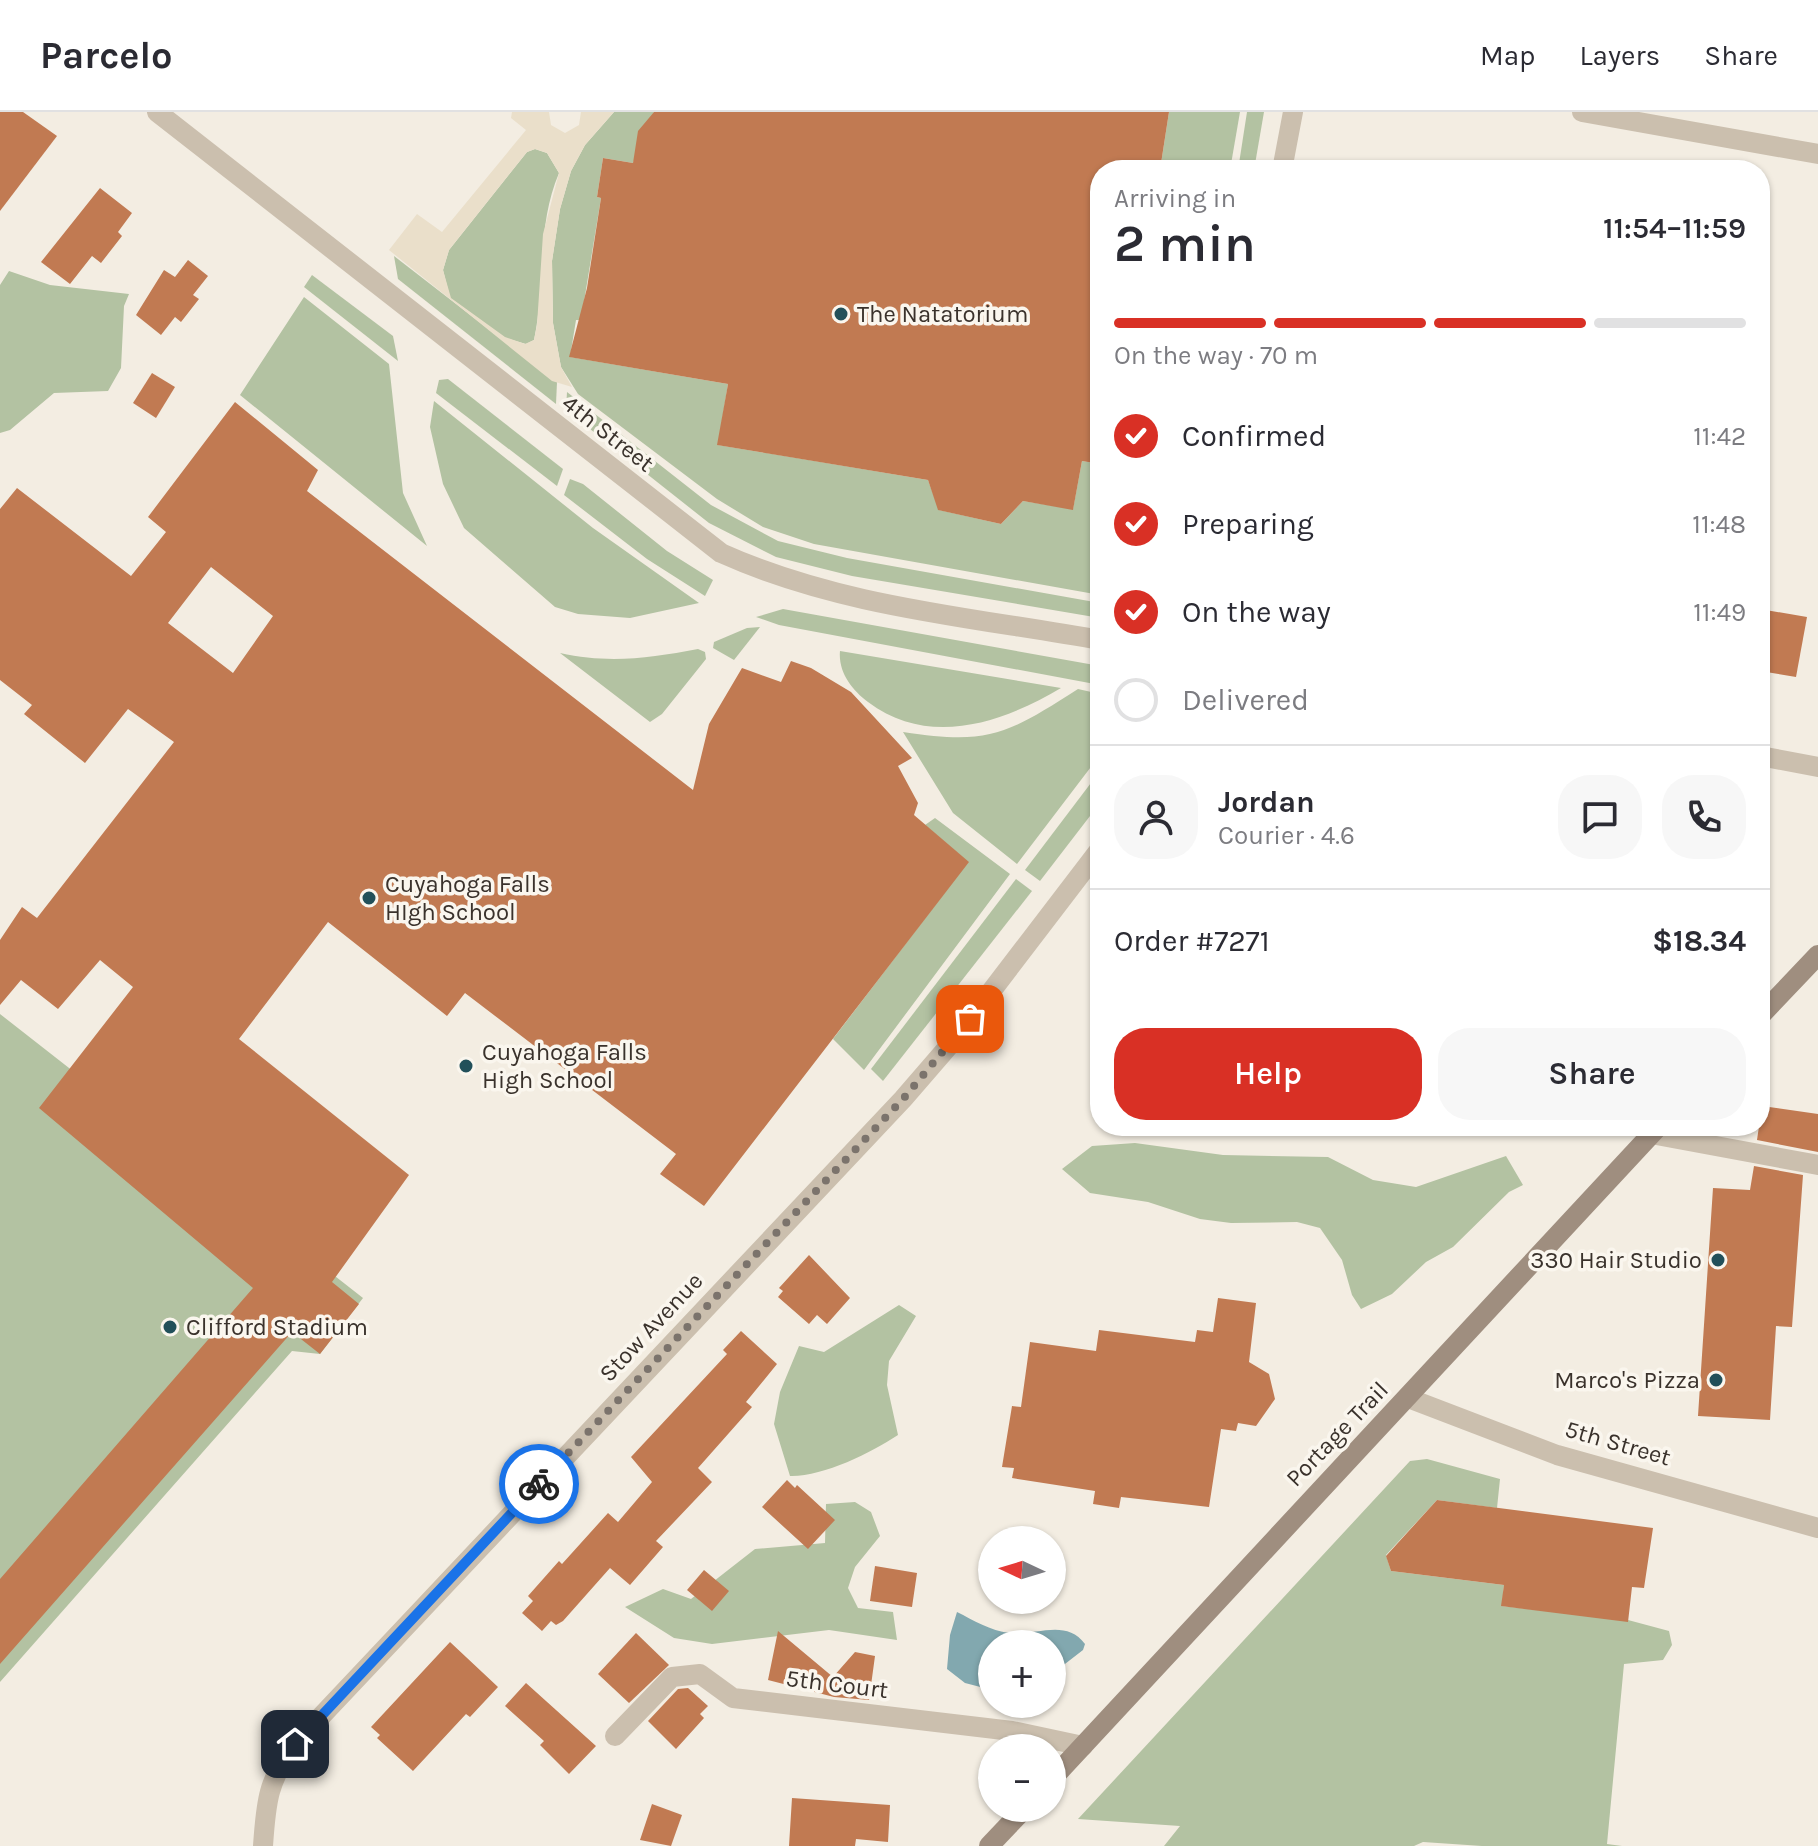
<!DOCTYPE html>
<meta charset="utf-8">
<style>
body{margin:0;font-family:Karla,sans-serif;background:#f7f7f7;color:#2b2b33;height:100vh;display:flex;flex-direction:column;font-size:30px;white-space:nowrap}
*{box-sizing:border-box;margin:0}
p{font-size:26px;color:#7c7c81}
.icon{flex:none;width:44px;height:44px;fill:none;stroke:currentColor;stroke-width:2;stroke-linecap:round;stroke-linejoin:round}
.map{position:relative;flex:1;overflow:hidden}
.panel{position:absolute;left:1090px;top:48px;width:680px;height:976px;display:flex;flex-direction:column;background:#fff;border-radius:32px;box-shadow:0 2px 6px #0004}
.panel>*{flex:none}
.needle{width:52px;rotate:274deg}
.buttons{position:absolute;left:978px;top:1414px;display:grid;gap:16px}
.buttons a{display:grid;place-items:center;width:88px;height:88px;border-radius:50%;background:#fff;box-shadow:0 2px 6px #0004;font-size:40px}
.pin{position:absolute;display:grid;place-items:center;width:68px;height:68px;color:#fff;margin:-34px;border-radius:16px;box-shadow:0 4px 12px #0006}
.courier{position:absolute;display:grid;place-items:center;width:80px;height:80px;margin:-40px;border:6px solid #1a73e8;border-radius:50%;background:#fff;color:#222;box-shadow:0 2px 10px #0007}
.overview em{font-style:normal;font-weight:600}
.overview div{display:flex;flex-direction:column-reverse}
.overview{display:flex;align-items:center;justify-content:space-between;height:136px;padding:0 24px}
h1{font-size:52px;font-weight:600;line-height:60px}
.bar{display:grid;grid-template-columns:repeat(4,1fr);gap:12px 8px;align-content:center;height:96px;padding:0 24px}
.bar i{height:10px;border-radius:6px;background:#e1e1e2}
.bar .active{background:#d93025}
.bar p{grid-column:span 4}
.line{display:flex;align-items:center;gap:20px;padding:0 24px;border-top:2px solid #e1e1e2}
.line div{flex:1}
.round{display:grid;place-items:center;flex:none;width:84px;height:84px;border-radius:32px;background:#f7f7f7}
ol{padding:0 24px;list-style:none}
li{display:flex;align-items:center;gap:24px;height:88px}
li p{margin-inline-start:auto}
li .icon{padding:8px;border-radius:50%;background:#d93025;color:#fff;stroke-width:4}
li:last-child{color:#7c7c81}
li i{width:44px;height:44px;border:4px solid #e1e1e2;border-radius:50%}
.action{display:flex;gap:16px;margin-top:auto;padding:16px 24px}
.action a{flex:1;height:92px;border-radius:32px;background:#d93025;color:#fff;font-size:32px;font-weight:600;line-height:92px;text-align:center}
.action a+a{background:#f7f7f7;color:#2b2b33}
header{display:flex;align-items:center;gap:48px;box-sizing:border-box;height:112px;padding:0 40px;background:#fff;border-bottom:2px solid #e1e1e2}
header strong{font-size:38px}
nav{display:flex;gap:44px;margin-inline-start:auto;font-size:28px}
.map>svg:first-child{display:block}
.green{fill:#b3c2a2}
.plaza{fill:#eadfca;fill-rule:evenodd}
.water{fill:#82a8af}
.building{fill:#c17a52;fill-rule:evenodd}
.lines{fill:none;stroke-linecap:round;stroke-linejoin:round}
.minor{stroke:#cbbfae;stroke-width:20}
.tertiary{stroke:#cbbfae;stroke-width:20}
.secondary{stroke:#9f8e7f;stroke-width:20}
.done{stroke:#7b736c;stroke-width:8;stroke-dasharray:0 14.4}
.route{stroke:#1a73e8;stroke-width:10}
.poi-dot{fill:#22505a;stroke:#faf6ee;stroke-width:3}
.labels{text-anchor:middle;stroke-width:7;stroke-linejoin:round;paint-order:stroke}
.poi-label{font-size:24px;fill:#3a322c;stroke:#faf6ee;text-anchor:start}
.street-label{font-size:24px;fill:#3a322c;stroke:#faf6ee}
</style>
<header>
<strong>Parcelo</strong>
<nav><a>Map</a><a>Layers</a><a>Share</a></nav>
</header>
<div class="map">
<svg width="1818" height="1734" viewBox="0 0 1818 1734">
<rect width="100%" height="100%" fill="#f3ede2"/>
<g class="green">
<polygon points="614,0 654,0 633,51 603,46 597,85 601,86 581,208 576,208 570,245 728,272 718,333 928,368 939,398 1001,412 1023,389 1073,397 1082,349 1100,352 1100,483 814,432 763,415 717,387 578,282 561,255 553,211 552,149 560,97 571,59 585,33"/>
<polygon points="1169,0 1240,0 1230,58 1160,58"/>
<polygon points="1247,0 1264,0 1254,58 1238,58"/>
<path d="M535,37l12,4 12,20c-23,54 -13,111 -25,167l-8,4 -21,-6 -55,-40 -7,-28 6,-20 78,-98z"/>
<polygon points="394,144 557,270 556,292 398,167"/>
<polygon points="9,159 50,173 129,182 124,194 121,256 108,279 54,281 10,318 0,321 0,173"/>
<polygon points="312,163 393,224 398,249 304,175"/>
<polygon points="304,185 389,252 403,381 427,434 240,283"/>
<polygon points="448,267 563,357 557,374 436,281 439,268"/>
<polygon points="567,280 711,393 778,429 847,446 1100,491 1100,506 852,464 776,445 709,411 566,298"/>
<polygon points="434,289 593,416 699,491 630,506 578,502 555,495 464,416 443,372 430,315"/>
<polygon points="570,367 583,372 667,439 713,468 705,484 647,447 564,383"/>
<polygon points="783,497 1100,554 1100,573 779,513 756,505"/>
<polygon points="760,515 734,548 713,536 714,530 747,516"/>
<path d="M698,537l7,3 1,7 -44,55 -12,8 -90,-69c49,11 90,5 138,-4z"/>
<path d="M840,539l221,37c-59,35 -132,60 -193,14 -16,-12 -30,-30 -28,-51z"/>
<path d="M1078,577l22,5v61l-83,109 -64,-51 -50,-81c86,13 103,3 175,-43z"/>
<polygon points="1100,659 1100,691 1040,769 1025,758"/>
<polygon points="935,706 1010,762 864,958 833,927 968,750 925,713"/>
<polygon points="1016,767 1032,779 883,969 871,957"/>
<polygon points="0,902 363,1186 320,1242 292,1239 0,1570"/>
<polygon points="1135,1031 1223,1043 1328,1045 1373,1068 1416,1075 1506,1044 1523,1073 1509,1080 1453,1135 1426,1150 1392,1182 1361,1197 1352,1183 1342,1148 1320,1116 1297,1110 1231,1111 1200,1107 1148,1090 1090,1081 1062,1057 1092,1034"/>
<path d="M899,1193l17,11 -27,45 -2,24 11,50c-27,18 -76,42 -108,41l-16,-52 6,-32 19,-46 25,6z"/>
<polygon points="1427,1347 1500,1367 1497,1396 1437,1388 1386,1443 1391,1459 1504,1473 1502,1494 1628,1508 1669,1519 1672,1533 1663,1548 1624,1552 1607,1732 1622,1734 1482,1734 1423,1730 1414,1734 1164,1734 1180,1714 1078,1707 1410,1349"/>
<polygon points="855,1390 871,1400 880,1424 855,1455 848,1476 858,1496 893,1500 897,1528 829,1518 712,1532 674,1526 625,1495 663,1477 691,1487 755,1437 825,1431 826,1392"/>
</g>
<path class="plaza" d="M512,0h37l2,13 14,8 14,-8 2,-13h33l-29,33 -14,26 -11,38 -8,52 1,62 8,44 11,20 -20,-6 -163,-131 28,-36 25,18 84,-102 -15,-12zM535,37l12,4 12,20 -16,61 -6,91 -3,15 -9,4 -20,-7 -54,-39 -8,-28 6,-20 78,-98z"/>
<path class="water" d="M957,1500c16,8 34,19 52,21 27,3 57,-15 76,11l-2,6 -31,24v-30h-60v46l-27,-7 -18,-14 3,-34z"/>
<g class="building">
<polygon points="0,0 23,0 57,24 0,99"/>
<polygon points="654,0 1169,0 1160,58 1100,58 1100,352 1082,349 1073,398 1023,389 1001,412 938,398 928,368 717,333 728,272 569,245 587,176 601,86 597,85 603,46 633,51 638,19"/>
<polygon points="100,76 132,101 118,120 122,124 101,151 92,144 70,172 41,150"/>
<polygon points="188,148 208,164 193,183 199,187 181,210 175,205 161,223 136,203 164,158 175,165"/>
<polygon points="152,261 175,275 156,306 133,291"/>
<path d="M235,290l83,68 -11,21 386,299 16,-66 33,-56 39,14 10,-21 20,7 40,24 61,66 -14,8 20,37 -4,12 55,47 -265,344 -44,-32 16,-20 -211,-161 -18,23 -119,-94 -89,117 170,136 -77,107 27,22 -39,50 -28,-22 -292,332v-85l253,-291 -214,-180 94,-121 -33,-27 -42,49 -37,-29 -21,25v-65l22,-33 15,11 137,-176 -46,-33 -43,54 -61,-49 8,-9 -32,-25v-171l17,-21 114,88 35,-44 -18,-15zM211,455l62,49 -40,57 -65,-50z"/>
<polygon points="1760,497 1807,505 1796,565 1760,559"/>
<polygon points="1762,994 1818,1002 1818,1040 1757,1028"/>
<polygon points="1754,1054 1803,1063 1792,1215 1776,1214 1770,1308 1698,1304 1713,1076 1750,1078"/>
<polygon points="809,1143 850,1186 827,1212 817,1203 809,1212 778,1185 783,1179 779,1176"/>
<polygon points="1218,1186 1256,1191 1249,1250 1269,1262 1275,1287 1256,1314 1238,1311 1236,1319 1221,1317 1209,1395 1121,1385 1119,1396 1093,1392 1095,1379 1012,1366 1014,1356 1002,1355 1012,1294 1021,1295 1030,1230 1096,1239 1099,1218 1195,1230 1197,1218 1213,1220"/>
<polygon points="741,1219 777,1252 746,1290 752,1295 698,1356 712,1370 656,1429 663,1435 630,1473 610,1456 563,1509 556,1513 551,1509 542,1519 522,1501 533,1489 528,1484 559,1449 562,1452 608,1401 618,1410 652,1370 631,1345 727,1242 723,1238"/>
<polygon points="787,1368 795,1376 797,1373 835,1408 808,1437 762,1395"/>
<polygon points="1437,1388 1653,1416 1644,1476 1632,1475 1628,1510 1501,1494 1504,1473 1391,1459 1386,1444"/>
<polygon points="875,1454 917,1461 912,1495 870,1489"/>
<polygon points="704,1458 729,1479 712,1499 687,1478"/>
<polygon points="778,1519 833,1565 855,1540 875,1544 869,1588 834,1585 768,1568"/>
<polygon points="636,1521 669,1553 629,1591 598,1562"/>
<polygon points="450,1530 498,1575 470,1605 466,1602 413,1659 377,1626 380,1623 371,1615"/>
<polygon points="526,1571 596,1634 569,1662 540,1633 544,1629 505,1594"/>
<polygon points="688,1576 708,1594 700,1602 704,1606 676,1637 648,1609 678,1577"/>
<polygon points="792,1686 890,1693 888,1730 856,1727 855,1734 789,1734"/>
<polygon points="652,1692 682,1703 671,1734 640,1728"/>
</g>
<g class="lines">
<g class="minor">
<polyline points="1582,0 1818,42"/>
<polyline points="1282,58 1293,0"/>
<polyline points="1651,1022 1818,1053"/>
<polyline points="1408,1286 1557,1343 1818,1416"/>
<polyline points="615,1624 672,1565 700,1562 733,1586 1012,1619 1083,1634"/>
<path d="M263,1734c3,-45 5,-66 32,-102l608,-645 51,-59 146,-191"/>
</g>
<g class="tertiary">
<path d="M157,0l564,441c120,54 251,64 379,87"/>
<polyline points="1760,644 1818,655"/>
</g>
<g class="secondary">
<polyline points="1760,904 1818,843"/>
<polyline points="1052,1667 1659,1014"/>
<polyline points="989,1734 1025,1696"/>
</g>
</g>
<g class="lines">
<polyline class="done" points="539,1372 903,987 970,907"/>
<polyline class="route" points="295,1632 539,1372"/>
</g>
<g class="poi-dot">
<circle cx="841" cy="202" r="8"/>
<circle cx="369" cy="786" r="8"/>
<circle cx="466" cy="954" r="8"/>
<circle cx="1718" cy="1148" r="8"/>
<circle cx="170" cy="1215" r="8"/>
<circle cx="1716" cy="1268" r="8"/>
</g>
<g class="labels">
<g class="poi-label">
<text x="857" y="210">The Natatorium</text>
<text x="385" y="780">Cuyahoga Falls<tspan x="385" dy="28">HIgh School</tspan></text>
<text x="482" y="948">Cuyahoga Falls<tspan x="482" dy="28">High School</tspan></text>
<text x="1702" y="1156" text-anchor="end">330 Hair Studio</text>
<text x="186" y="1223">Clifford Stadium</text>
<text x="1700" y="1276" text-anchor="end">Marco's Pizza</text>
</g>
<g class="street-label">
<text transform="translate(608 321) rotate(38)" y="8">4th Street</text>
<text transform="translate(651 1215) rotate(-47)" y="8">Stow Avenue</text>
<text transform="translate(1337 1322) rotate(-46)" y="8">Portage Trail</text>
<text transform="translate(1618 1331) rotate(16)" y="8">5th Street</text>
<text transform="translate(837 1572) rotate(7)" y="8">5th Court</text>
</g>
</g>
</svg>
<div class="buttons">
<a><svg class="needle" viewBox="-14 -14 28 28"><path d="M0-13l5 13h-10z" fill="#e53935"/><path d="M0 13l5-13h-10z" fill="#7c7c81"/></svg></a>
<a>+</a>
<a>−</a>
</div>
<div class="pin" style="left:970px;top:907px;background:#ea580c"><svg class="icon" aria-label="bag" viewBox="0 0 24 24"><path d="M5 8h14l-1 12H6zM9 8a3 3 0 0 1 6 0"/></svg></div>
<div class="pin" style="left:295px;top:1632px;background:#1f2937"><svg class="icon" aria-label="home" viewBox="0 0 24 24"><path d="M3 11l9-7 9 7M6 9v11h12V9"/></svg></div>
<div class="courier" style="left:539px;top:1372px"><svg class="icon" aria-label="bike" viewBox="0 0 24 24"><circle cx="6" cy="16" r="4"/><circle cx="18" cy="16" r="4"/><path d="M6 16l4-8h5l3 8M10 8l3 8H6M13 5h3"/></svg></div>
<section class="panel">
<div class="overview"><div><h1>2 min</h1><p>Arriving in</p></div><em>11:54–11:59</em></div>
<div class="bar"><i class="active"></i><i class="active"></i><i class="active"></i><i></i><p>On the way · 70 m</p></div>
<ol>
<li><svg class="icon" aria-label="check" viewBox="0 0 24 24"><path d="M5 12l5 5 9-10"/></svg>Confirmed<p>11:42</p></li>
<li><svg class="icon" aria-label="check" viewBox="0 0 24 24"><path d="M5 12l5 5 9-10"/></svg>Preparing<p>11:48</p></li>
<li><svg class="icon" aria-label="check" viewBox="0 0 24 24"><path d="M5 12l5 5 9-10"/></svg>On the way<p>11:49</p></li>
<li><i></i>Delivered</li>
</ol>
<div class="line" style="height:144px"><a class="round"><svg class="icon" aria-label="person" viewBox="0 0 24 24"><circle cx="12" cy="8" r="4"/><path d="M4 21q1-7 8-7t8 7"/></svg></a><div><b>Jordan</b><p>Courier · 4.6</p></div><a class="round"><svg class="icon" aria-label="chat" viewBox="0 0 24 24"><path d="M4 5h16v11H9l-5 4z"/></svg></a><a class="round"><svg class="icon" aria-label="phone" viewBox="0 0 24 24"><path d="M5 4h4l2 5-3 2q2 4 5 5l2-3 5 2v4C11 20 4 13 5 4z"/></svg></a></div>
<div class="line" style="height:104px"><div>Order #7271</div><b>$18.34</b></div>
<div class="action"><a>Help</a><a>Share</a></div>
</section>
</div>
